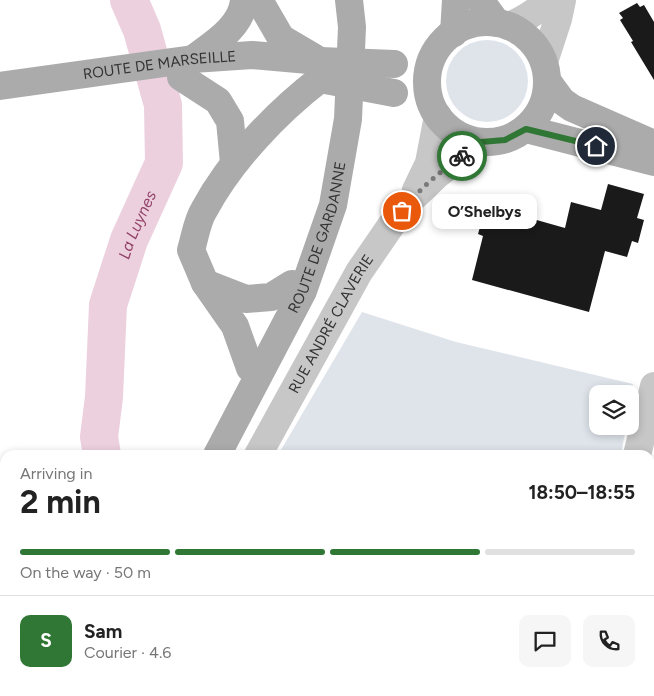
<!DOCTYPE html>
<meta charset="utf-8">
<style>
body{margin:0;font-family:Figtree,sans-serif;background:#f6f6f6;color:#222;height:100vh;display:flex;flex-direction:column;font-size:19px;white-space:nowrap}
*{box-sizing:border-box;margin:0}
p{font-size:16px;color:#767676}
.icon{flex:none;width:28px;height:28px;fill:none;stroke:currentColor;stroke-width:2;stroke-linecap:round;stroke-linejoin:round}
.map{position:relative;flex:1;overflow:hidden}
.details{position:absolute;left:0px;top:450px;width:655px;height:246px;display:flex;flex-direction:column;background:#fff;border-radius:15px 15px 0 0;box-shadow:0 2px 8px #0003}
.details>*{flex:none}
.tools{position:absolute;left:589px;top:385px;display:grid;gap:10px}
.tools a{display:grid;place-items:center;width:50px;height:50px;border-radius:10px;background:#fff;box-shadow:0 2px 8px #0003;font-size:25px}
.pin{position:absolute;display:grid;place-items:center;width:42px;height:42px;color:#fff;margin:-21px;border:2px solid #fff;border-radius:50%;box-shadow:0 1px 5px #0007}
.courier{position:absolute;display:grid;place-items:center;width:50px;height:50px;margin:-25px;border:4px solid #307634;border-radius:50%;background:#fff;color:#222;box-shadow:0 1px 6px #0007}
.bubble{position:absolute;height:35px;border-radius:10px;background:#fff;box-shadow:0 2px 8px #0003;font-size:16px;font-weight:700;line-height:35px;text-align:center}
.head em{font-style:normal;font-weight:700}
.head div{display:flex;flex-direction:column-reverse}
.head{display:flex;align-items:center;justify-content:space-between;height:85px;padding:0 20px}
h1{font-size:32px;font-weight:700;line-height:38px}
.bar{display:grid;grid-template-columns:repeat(4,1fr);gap:8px 5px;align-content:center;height:60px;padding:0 20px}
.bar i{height:6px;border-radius:4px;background:#e0e0e0}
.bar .active{background:#307634}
.bar p{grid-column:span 4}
.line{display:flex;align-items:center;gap:12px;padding:0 20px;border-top:1px solid #e0e0e0}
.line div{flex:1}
.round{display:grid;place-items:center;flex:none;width:52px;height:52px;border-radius:10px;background:#f6f6f6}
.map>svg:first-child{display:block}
.green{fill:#dfe4eb}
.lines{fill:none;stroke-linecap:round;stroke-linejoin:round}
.river{stroke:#ecd0de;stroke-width:38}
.building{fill:#1a1a1a}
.minor{stroke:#c7c7c7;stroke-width:28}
.major{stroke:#ababab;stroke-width:28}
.major-bridge{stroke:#ababab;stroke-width:28}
.done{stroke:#7a7a7a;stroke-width:5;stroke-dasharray:0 9}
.route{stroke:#307634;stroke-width:6}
.labels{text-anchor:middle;stroke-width:5;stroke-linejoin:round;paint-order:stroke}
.street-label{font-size:15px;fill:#333;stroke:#fff}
.water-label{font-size:16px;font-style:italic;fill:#924369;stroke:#fff}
</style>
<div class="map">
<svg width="654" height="696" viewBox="0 0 654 696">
<rect width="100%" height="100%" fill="#fff"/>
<g class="green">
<circle cx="487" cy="81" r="41"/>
<polygon points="362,312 456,342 633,384 630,401 630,394 598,394 598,426 626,426 621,455 278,455"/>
<polygon points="219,691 597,691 596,696 219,696"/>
</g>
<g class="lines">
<g class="river">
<path id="s1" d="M102,455l-3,-18 5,-40 4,-92 21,-65 35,-77 -1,-58 -21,-75 -13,-30"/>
<polyline points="99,691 99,696"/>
</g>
</g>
<g class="building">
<polygon points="637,3 640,7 644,5 654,22 654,80 631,42 633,41 620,20 623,18 619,13"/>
<polygon points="608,184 644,194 637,218 644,220 638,243 632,241 627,257 605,251 589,312 472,280 483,236 478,234 482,220 494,205 526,217 565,228 571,202 601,210"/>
</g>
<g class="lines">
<g class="minor">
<path d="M508,26c16,-5 29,-16 43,-26"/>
<polyline points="544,62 558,19 562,0"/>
<polyline points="416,190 429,163 438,116"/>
<path id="s2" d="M258,455l101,-183 33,-48 20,-25 26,-25 43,-32"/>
<polyline points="637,455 654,386"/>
<polyline points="199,691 199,696"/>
</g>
<g class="major">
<polyline points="259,0 281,38 315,58"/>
<polyline points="480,0 497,23"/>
<circle cx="487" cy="82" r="60"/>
<polyline points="454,33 456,0"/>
<path d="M193,59c20,-15 49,-32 51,-59"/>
<polyline points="181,77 218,101 230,121 234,163"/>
<polyline points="548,82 562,101 572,108 654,144"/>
<path id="s3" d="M0,86l193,-27 59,-4 68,6"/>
<polyline points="526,129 654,162"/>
<polyline points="205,283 246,299 271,297 292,284"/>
<path d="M250,368l-15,-42 -30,-43 -14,-33c4,-13 6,-29 13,-40 27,-50 72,-97 116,-131"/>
<path id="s4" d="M217,455l86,-164 30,-86 15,-86 4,-92 -3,-27"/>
<polyline points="148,691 149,696"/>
</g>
<g class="major-bridge">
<polyline points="320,61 394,64"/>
<polyline points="320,79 394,93"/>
</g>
</g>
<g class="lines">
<path class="done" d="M402,211c17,-22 38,-39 60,-55"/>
<polyline class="route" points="462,156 481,142 505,140 526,129 596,146"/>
</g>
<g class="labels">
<g class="street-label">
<text dy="5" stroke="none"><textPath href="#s3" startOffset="161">ROUTE DE MARSEILLE</textPath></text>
<text dy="5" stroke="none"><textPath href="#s4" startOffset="241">ROUTE DE GARDANNE</textPath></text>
<text dy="5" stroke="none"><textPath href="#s2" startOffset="150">RUE ANDRÉ CLAVERIE</textPath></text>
</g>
<g class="water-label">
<text dy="6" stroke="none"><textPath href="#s1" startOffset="236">La Luynes</textPath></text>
</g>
</g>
</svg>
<div class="tools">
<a><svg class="icon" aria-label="layers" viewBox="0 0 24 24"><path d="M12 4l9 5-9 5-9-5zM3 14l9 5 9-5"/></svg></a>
</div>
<div class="pin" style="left:402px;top:211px;background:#ea580c"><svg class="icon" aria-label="bag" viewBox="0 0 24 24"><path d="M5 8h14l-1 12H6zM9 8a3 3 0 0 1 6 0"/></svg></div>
<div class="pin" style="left:596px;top:146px;background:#1f2937"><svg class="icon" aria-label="home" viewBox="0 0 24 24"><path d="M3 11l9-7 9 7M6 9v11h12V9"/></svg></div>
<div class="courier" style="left:462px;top:156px"><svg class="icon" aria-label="bike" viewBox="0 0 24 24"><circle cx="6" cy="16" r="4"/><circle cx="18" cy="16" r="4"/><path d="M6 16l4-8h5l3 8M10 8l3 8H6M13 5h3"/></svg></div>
<div class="bubble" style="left:432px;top:194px;width:105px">O’Shelbys</div>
<section class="details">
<div class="head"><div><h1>2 min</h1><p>Arriving in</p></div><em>18:50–18:55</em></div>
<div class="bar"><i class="active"></i><i class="active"></i><i class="active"></i><i></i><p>On the way · 50 m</p></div>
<div class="line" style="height:90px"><b class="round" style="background:#307634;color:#fff">S</b><div><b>Sam</b><p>Courier · 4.6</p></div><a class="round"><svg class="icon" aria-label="chat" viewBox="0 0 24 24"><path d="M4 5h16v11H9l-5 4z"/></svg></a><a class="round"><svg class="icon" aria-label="phone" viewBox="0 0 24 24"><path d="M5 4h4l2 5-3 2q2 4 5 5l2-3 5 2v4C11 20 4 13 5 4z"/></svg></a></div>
</section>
</div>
